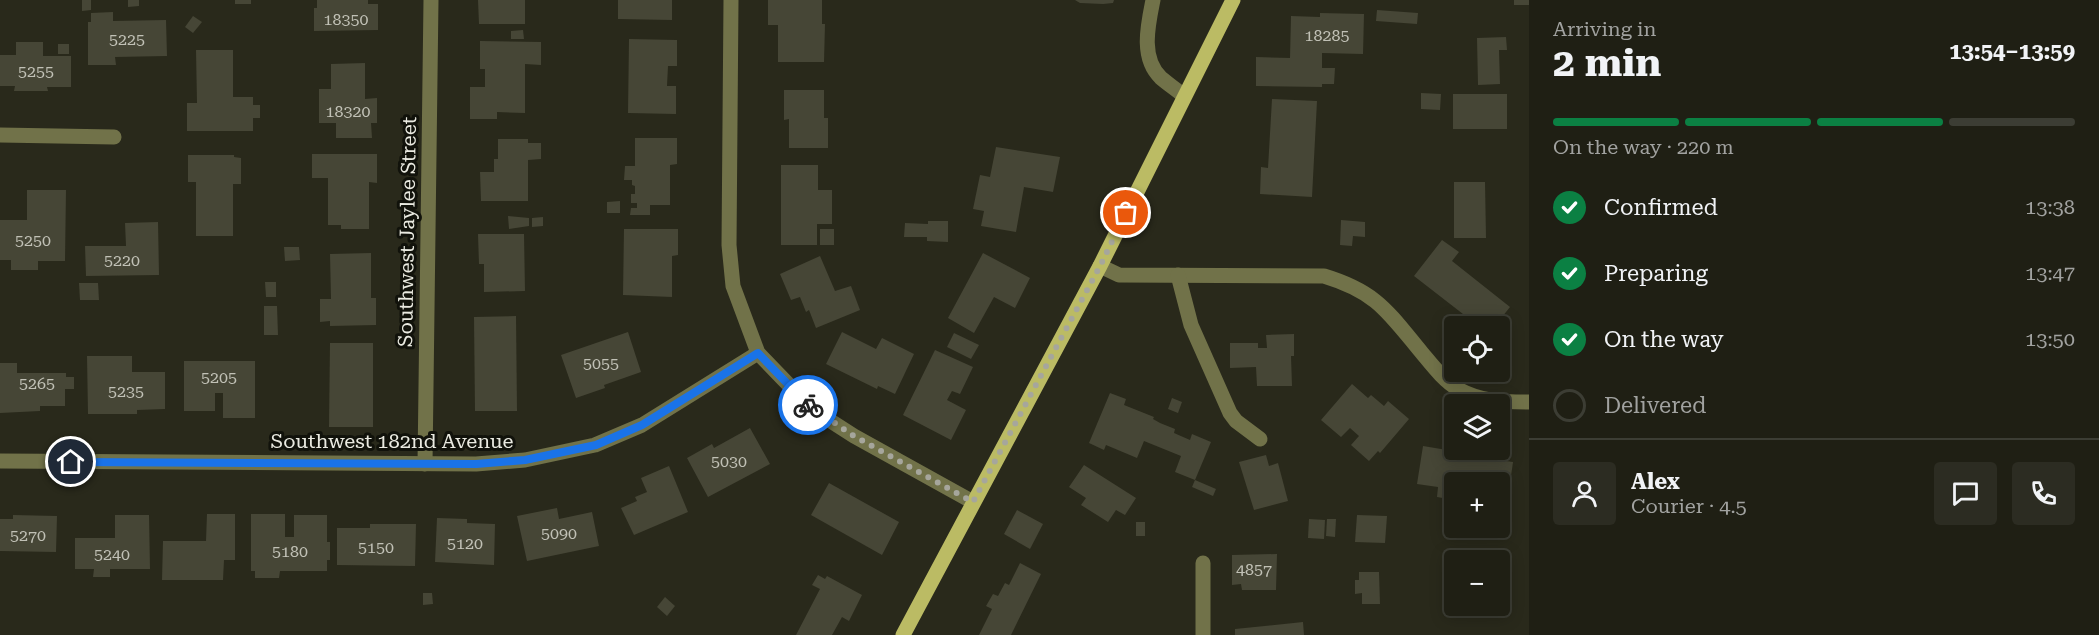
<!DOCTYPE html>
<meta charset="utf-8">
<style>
body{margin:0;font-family:"Roboto Serif",serif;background:#2c2c22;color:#f1f3f6;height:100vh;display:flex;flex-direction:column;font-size:22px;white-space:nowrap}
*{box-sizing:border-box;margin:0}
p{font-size:20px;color:#a1a2a0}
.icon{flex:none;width:33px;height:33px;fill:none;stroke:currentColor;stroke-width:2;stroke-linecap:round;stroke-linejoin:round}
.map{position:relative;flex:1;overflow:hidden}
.side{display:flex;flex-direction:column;background:#1f1f14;width:570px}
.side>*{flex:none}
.controls{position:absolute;left:1444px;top:316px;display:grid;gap:12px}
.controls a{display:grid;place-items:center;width:66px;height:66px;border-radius:6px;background:#1f1f14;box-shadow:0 3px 15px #0003,0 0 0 2px #3c3d34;font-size:30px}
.pin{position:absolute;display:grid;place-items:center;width:51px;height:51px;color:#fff;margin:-26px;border:3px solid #fff;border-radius:50%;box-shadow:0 2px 6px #0007}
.courier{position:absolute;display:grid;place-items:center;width:60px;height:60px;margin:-30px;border:4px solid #1a73e8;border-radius:50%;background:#fff;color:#222;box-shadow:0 2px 8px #0007}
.head em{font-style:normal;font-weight:700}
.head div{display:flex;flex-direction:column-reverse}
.head{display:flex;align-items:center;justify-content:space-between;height:102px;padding:0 24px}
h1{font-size:39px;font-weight:700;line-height:45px}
.bar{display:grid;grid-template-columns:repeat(4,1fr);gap:9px 6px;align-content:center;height:72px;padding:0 24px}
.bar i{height:8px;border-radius:4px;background:#3c3d34}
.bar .selected{background:#0b8043}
.bar p{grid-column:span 4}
.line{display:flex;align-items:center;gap:15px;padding:0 24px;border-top:2px solid #3c3d34}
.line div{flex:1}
.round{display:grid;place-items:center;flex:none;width:63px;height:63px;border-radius:6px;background:#2c2c22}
ol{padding:0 24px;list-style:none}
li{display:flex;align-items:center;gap:18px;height:66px}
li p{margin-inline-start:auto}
li .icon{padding:6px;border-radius:50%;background:#0b8043;color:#fff;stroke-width:4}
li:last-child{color:#a1a2a0}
li i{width:33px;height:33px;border:3px solid #3c3d34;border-radius:50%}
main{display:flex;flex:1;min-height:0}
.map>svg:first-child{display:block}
.building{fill:#464636}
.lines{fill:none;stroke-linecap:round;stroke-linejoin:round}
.minor{stroke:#717249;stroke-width:15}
.major{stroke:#bbbb64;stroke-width:15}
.done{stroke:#a6a69c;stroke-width:6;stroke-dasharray:0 10.8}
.route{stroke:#1a73e8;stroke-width:8}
.labels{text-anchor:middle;stroke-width:6;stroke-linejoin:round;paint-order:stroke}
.number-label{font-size:16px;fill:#c1c1b6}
.street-label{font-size:20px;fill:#eaeae1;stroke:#11120b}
</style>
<main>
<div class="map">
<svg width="1529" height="635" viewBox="0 0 1529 635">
<rect width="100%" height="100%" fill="#29291b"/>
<g class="building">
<polygon points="82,0 91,0 91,10 82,11"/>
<polygon points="128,0 139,0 139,6 128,7"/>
<rect x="235" y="0" width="16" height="4"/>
<polygon points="317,0 368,0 368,4 378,4 378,30 314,31 314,8 317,8"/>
<polygon points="478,0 525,0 525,24 479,24"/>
<polygon points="618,0 672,0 672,20 618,19"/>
<polygon points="768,0 822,0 822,24 825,24 824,62 778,62 778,25 768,25"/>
<polygon points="1075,0 1114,0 1113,3 1103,4 1080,3"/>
<rect x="1514" y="0" width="15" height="5"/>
<polygon points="1377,10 1418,13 1417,24 1376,21"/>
<polygon points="113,12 113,21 166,20 167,56 115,57 116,65 88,65 88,22 91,22 91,13"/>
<polygon points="1320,13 1364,14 1363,54 1322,53 1322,68 1335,68 1334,84 1322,84 1322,87 1256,86 1256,57 1290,58 1291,16 1320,17"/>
<polygon points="193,16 202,22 193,33 185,27"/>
<polygon points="523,30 524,39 511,39 511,31"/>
<polygon points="1506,37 1507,50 1499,50 1500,84 1478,85 1477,38"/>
<polygon points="629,39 677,40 677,66 668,66 667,86 676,86 676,114 628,113"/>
<polygon points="480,41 541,42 541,65 525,64 525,113 497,112 497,119 470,119 470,87 485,87 485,69 480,69"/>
<polygon points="16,42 43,42 43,56 71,56 71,87 47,87 48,91 14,91 15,86 0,86 0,55 16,55"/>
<rect x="58" y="44" width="11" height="10"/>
<polygon points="196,50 233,50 233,97 253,97 253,105 260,105 260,118 253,118 253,131 187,131 187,103 197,103"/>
<polygon points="365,63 365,99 377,98 377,123 371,123 372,138 336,138 336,123 319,123 319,89 331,89 331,64"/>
<polygon points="784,90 824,90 824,118 828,118 828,148 789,148 789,119 784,120"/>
<polygon points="1421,93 1441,94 1440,110 1421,109"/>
<rect x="1453" y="94" width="54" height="35"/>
<polygon points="1272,99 1317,101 1312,197 1260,194 1261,167 1268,168"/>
<polygon points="635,138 677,138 677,164 670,165 670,205 650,205 650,215 630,215 631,208 637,208 637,203 631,203 631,194 635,194 635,186 632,185 632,180 624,180 625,166 635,166"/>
<polygon points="498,139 528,139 528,143 541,143 541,159 528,160 528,201 481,201 480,172 494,172 494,159 498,159"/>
<polygon points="996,147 1060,157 1053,192 1024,187 1016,232 981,226 984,211 973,209 980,175 990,177"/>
<polygon points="312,154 377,154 377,183 369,182 369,229 341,229 341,225 328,225 328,178 312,178"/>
<polygon points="188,155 234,155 234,157 241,158 241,184 233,184 233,236 196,236 196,182 188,182"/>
<polygon points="781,165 818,165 818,190 832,190 832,224 817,224 817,245 781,245"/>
<polygon points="1454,182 1485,182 1486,238 1454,238"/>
<polygon points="27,190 66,190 65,261 38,261 38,270 11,270 11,260 0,260 0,220 27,220"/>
<polygon points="620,201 620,213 607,213 607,202"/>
<polygon points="508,216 529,218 529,226 509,229"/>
<polygon points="543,217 543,226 532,227 532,218"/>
<polygon points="1341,220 1365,222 1365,237 1353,236 1352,246 1340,245"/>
<polygon points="928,221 948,221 948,242 927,241 927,237 904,237 905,223 928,224"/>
<polygon points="158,222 159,275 86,276 85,246 126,246 125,223"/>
<polygon points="624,229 678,229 678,255 672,256 672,297 623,295"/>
<rect x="820" y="229" width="14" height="16"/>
<polygon points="478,234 524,234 525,291 484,292 484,264 479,264"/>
<polygon points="1442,240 1459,252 1452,261 1510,307 1494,327 1467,327 1472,321 1414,276"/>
<polygon points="284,247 299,247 300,260 285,261"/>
<polygon points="371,253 371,298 376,298 376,325 330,326 330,321 320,322 320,299 331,299 330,254"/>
<polygon points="983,253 1030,278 1015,308 994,297 974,333 948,318"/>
<polygon points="820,256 835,291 851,286 860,310 816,328 809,310 806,312 800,297 791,300 780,274"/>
<polygon points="265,282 276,282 276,297 266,297"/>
<polygon points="79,283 98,283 99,300 80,300"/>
<polygon points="264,306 277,306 278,335 264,335"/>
<polygon points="516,316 517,411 475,411 474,317"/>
<polygon points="628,332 641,372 604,385 605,388 576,398 561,355"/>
<polygon points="842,332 876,349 882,338 914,354 895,394 878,386 877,389 826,364"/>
<polygon points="954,333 979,345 971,359 947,347"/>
<polygon points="1294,334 1294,356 1291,356 1292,386 1257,386 1256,367 1230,368 1230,343 1258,343 1258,348 1267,348 1266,335"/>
<polygon points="330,343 373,343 373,427 329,427"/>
<polygon points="935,350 973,367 960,394 952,391 947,400 966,410 951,440 903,415"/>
<polygon points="87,356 132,356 132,372 165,372 165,409 137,410 137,414 88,414"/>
<polygon points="184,361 255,361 255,418 223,418 223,393 215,393 215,411 184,411"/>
<polygon points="0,363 17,363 17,373 66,373 66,377 74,377 74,389 65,389 65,406 40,406 40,411 0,413"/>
<polygon points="1352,384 1368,398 1371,395 1384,406 1388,401 1409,419 1380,453 1378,451 1369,461 1351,445 1359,436 1350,428 1341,437 1321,420"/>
<polygon points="1110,393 1126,399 1124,405 1154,417 1153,419 1160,423 1175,429 1174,433 1190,440 1192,434 1211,442 1195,480 1175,472 1181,456 1144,441 1137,458 1106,445 1104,450 1089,443"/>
<polygon points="1172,398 1182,402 1178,413 1168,409"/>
<polygon points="750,428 770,464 708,497 687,458 712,444 714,448"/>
<polygon points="1423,446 1453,451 1452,454 1513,462 1508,497 1500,496 1500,483 1455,483 1455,500 1437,497 1438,487 1417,484"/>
<polygon points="1266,455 1269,466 1278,463 1288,501 1254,510 1239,462"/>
<polygon points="1084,465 1136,498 1125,515 1116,510 1108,522 1081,505 1086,498 1069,487"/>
<polygon points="669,466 688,512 634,535 621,508 637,501 635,497 647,492 641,478"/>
<polygon points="1195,480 1216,489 1213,496 1192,487"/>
<polygon points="829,483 899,522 882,555 811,515"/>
<polygon points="557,508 559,519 592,512 599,546 527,561 517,516"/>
<polygon points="1017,510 1043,524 1030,549 1004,534"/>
<polygon points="207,514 235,514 235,560 224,560 223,580 162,580 163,541 206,541"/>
<polygon points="251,514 285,514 285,537 294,537 294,515 327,515 327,542 330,542 330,560 327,560 327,571 280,571 279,578 255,578 255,571 251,571"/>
<polygon points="13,515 57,516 56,552 0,551 0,519 13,519"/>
<polygon points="115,515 149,515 150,569 110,569 110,577 93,577 94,569 75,569 75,538 115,538"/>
<polygon points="1357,515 1387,516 1385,543 1355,542"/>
<polygon points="437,518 467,519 467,523 495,524 494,565 435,562"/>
<polygon points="1309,519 1325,520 1324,539 1308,538"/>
<polygon points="1327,519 1336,519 1335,537 1326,536"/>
<rect x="1136" y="522" width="9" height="14"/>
<polygon points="370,524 416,524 415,566 337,565 337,528 370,528"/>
<polygon points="1277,554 1276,590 1242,590 1241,584 1232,585 1232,555"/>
<polygon points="1020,563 1041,574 1011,635 979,635 992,609 986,606 993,594 998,596 1005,583 1009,585"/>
<polygon points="1359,572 1379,572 1380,604 1362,604 1362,593 1355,594 1355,580 1359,580"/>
<polygon points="818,575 825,579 827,576 862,595 849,621 842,617 832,635 796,635 820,589 812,585"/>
<polygon points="423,593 432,593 433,604 423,605"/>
<polygon points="665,597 675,606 667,616 657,607"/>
<polygon points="1303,622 1304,635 1235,635 1235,629"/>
</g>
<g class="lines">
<g class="minor">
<polyline points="731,0 729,245 733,286 758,353 812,409 854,436 973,502"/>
<path d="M1153,0c-5,25 -13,58 8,78 7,6 16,12 23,18"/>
<polyline points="0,135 114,137"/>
<path d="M1100,266l19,9 205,1c53,16 64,36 98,77 10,12 22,28 36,36 24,13 45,13 71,13"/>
<polyline points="1178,275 1191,325 1230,413 1236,421 1260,439"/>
<polyline points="0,461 476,464 525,460 595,445 642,425 758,353"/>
<polyline points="425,464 431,0"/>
<polyline points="1203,635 1203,563"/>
</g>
<polyline class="major" points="903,635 1100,266 1233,0"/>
</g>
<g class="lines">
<polyline class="done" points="808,405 854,436 973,502 1100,266 1126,213"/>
<polyline class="route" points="71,462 476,464 525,460 596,445 642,425 758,353 808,405"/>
</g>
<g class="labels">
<g class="number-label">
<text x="346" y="25">18350</text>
<text x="1327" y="41">18285</text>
<text x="127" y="45">5225</text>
<text x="36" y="77">5255</text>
<text x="348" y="117">18320</text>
<text x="33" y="246">5250</text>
<text x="122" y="266">5220</text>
<text x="601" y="369">5055</text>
<text x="219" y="383">5205</text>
<text x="37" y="389">5265</text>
<text x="126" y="397">5235</text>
<text x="729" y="467">5030</text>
<text x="559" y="539">5090</text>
<text x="28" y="541">5270</text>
<text x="465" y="549">5120</text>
<text x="376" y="553">5150</text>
<text x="290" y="557">5180</text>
<text x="112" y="560">5240</text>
<text x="1254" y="575">4857</text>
</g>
<g class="street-label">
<text transform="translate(407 232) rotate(-89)" y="7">Southwest Jaylee Street</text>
<text x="392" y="448">Southwest 182nd Avenue</text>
</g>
</g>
</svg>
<div class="controls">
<a><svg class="icon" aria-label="locate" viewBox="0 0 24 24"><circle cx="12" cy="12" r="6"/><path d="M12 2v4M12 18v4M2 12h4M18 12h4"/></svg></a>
<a><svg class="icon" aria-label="layers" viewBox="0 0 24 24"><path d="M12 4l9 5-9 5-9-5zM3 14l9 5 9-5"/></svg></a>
<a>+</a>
<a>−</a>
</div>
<div class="pin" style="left:1126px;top:213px;background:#ea580c"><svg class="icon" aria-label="bag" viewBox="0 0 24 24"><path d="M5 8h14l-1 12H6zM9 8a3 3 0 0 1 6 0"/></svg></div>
<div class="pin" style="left:71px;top:462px;background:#1f2937"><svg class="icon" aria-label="home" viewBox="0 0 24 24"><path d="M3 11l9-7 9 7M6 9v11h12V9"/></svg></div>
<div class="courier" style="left:808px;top:405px"><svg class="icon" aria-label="bike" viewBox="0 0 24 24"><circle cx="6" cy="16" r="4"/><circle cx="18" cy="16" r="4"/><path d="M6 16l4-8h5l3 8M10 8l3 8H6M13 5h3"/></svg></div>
</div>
<section class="side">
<div class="head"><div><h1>2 min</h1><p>Arriving in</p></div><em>13:54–13:59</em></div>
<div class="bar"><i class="selected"></i><i class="selected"></i><i class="selected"></i><i></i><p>On the way · 220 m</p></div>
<ol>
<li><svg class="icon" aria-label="check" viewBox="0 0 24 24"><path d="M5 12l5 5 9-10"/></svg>Confirmed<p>13:38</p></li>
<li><svg class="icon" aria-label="check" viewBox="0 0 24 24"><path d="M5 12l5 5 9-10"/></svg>Preparing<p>13:47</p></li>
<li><svg class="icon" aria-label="check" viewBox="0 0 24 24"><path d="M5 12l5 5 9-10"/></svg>On the way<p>13:50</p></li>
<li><i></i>Delivered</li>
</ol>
<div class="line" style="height:108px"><a class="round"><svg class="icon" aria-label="person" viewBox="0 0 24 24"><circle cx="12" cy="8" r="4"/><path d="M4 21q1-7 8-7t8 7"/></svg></a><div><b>Alex</b><p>Courier · 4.5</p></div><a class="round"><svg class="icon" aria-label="chat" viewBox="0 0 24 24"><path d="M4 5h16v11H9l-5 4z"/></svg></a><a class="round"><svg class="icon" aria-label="phone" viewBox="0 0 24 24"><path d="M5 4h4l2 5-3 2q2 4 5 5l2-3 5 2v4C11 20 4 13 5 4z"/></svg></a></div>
</section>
</main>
